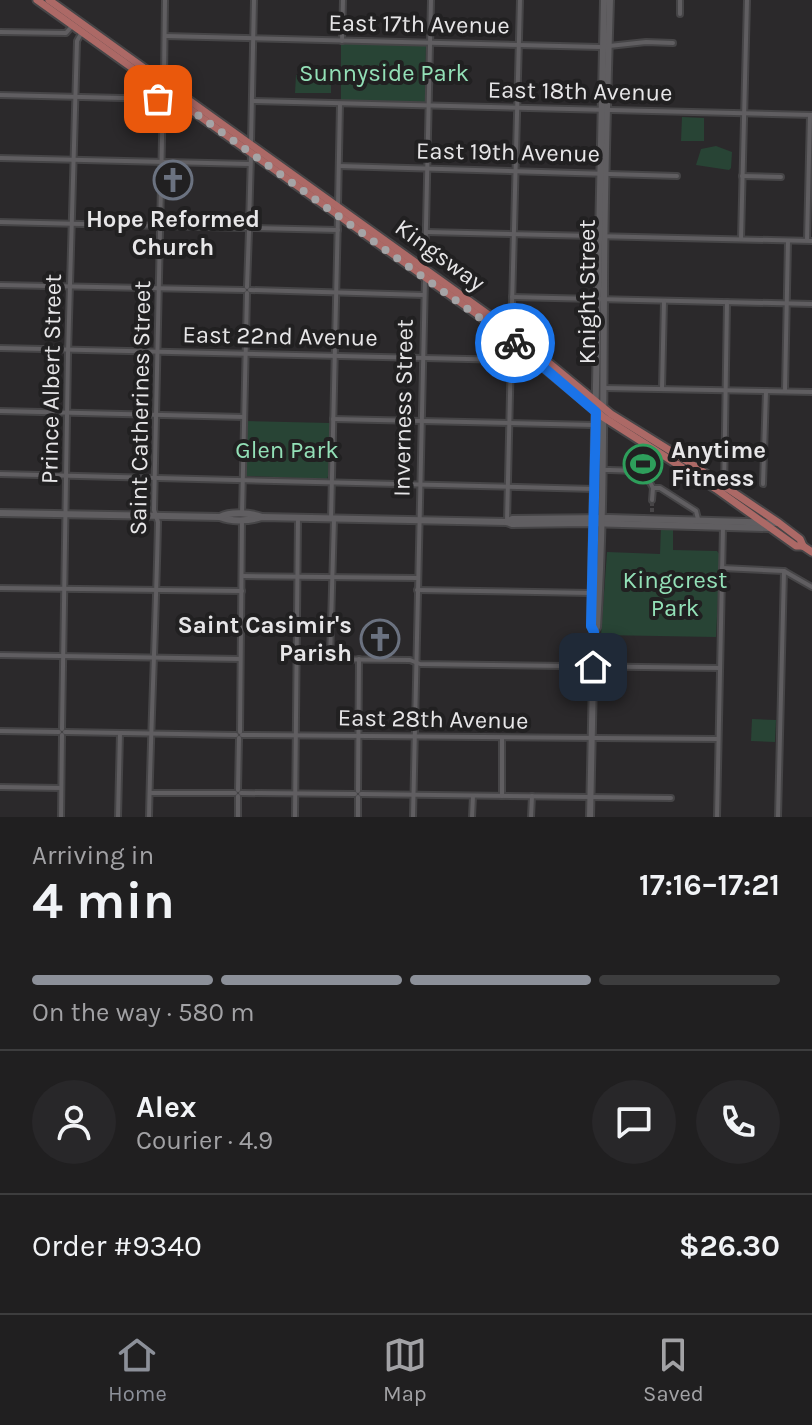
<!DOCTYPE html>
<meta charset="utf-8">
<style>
body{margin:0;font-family:Karla,sans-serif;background:#282729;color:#f1f3f6;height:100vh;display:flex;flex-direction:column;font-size:30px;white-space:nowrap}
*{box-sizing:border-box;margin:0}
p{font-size:26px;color:#a2a2a5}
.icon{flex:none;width:44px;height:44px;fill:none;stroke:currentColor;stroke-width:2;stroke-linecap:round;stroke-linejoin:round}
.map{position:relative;height:817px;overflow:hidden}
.panel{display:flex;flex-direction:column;background:#201f20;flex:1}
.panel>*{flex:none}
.pin{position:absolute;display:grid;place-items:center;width:68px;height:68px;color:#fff;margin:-34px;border-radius:16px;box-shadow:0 4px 12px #0006}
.courier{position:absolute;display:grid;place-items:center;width:80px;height:80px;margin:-40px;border:6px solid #1a73e8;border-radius:50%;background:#fff;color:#222;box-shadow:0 2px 10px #0007}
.overview em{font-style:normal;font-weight:700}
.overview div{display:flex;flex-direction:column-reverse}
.overview{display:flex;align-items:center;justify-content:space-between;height:136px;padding:0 32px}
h1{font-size:52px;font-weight:700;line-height:60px}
.bar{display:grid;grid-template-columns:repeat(4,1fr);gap:12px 8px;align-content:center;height:96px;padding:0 32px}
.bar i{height:10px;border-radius:6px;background:#3d3d3e}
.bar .active{background:#8c9099}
.bar p{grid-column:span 4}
.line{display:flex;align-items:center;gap:20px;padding:0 32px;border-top:2px solid #3d3d3e}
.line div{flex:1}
.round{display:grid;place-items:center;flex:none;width:84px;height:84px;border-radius:42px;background:#282729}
.tab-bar{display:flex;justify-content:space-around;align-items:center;height:112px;border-top:2px solid #3d3d3e;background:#201f20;font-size:22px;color:#a2a2a5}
.tab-bar a{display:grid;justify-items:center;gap:4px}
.tab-bar .active{color:#8c9099}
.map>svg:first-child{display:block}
.green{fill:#284435}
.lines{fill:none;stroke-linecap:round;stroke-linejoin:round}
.minor-tunnel{stroke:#474547;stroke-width:4;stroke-dasharray:4 2;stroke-linecap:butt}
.minor-casing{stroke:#464547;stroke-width:8}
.secondary-casing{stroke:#464547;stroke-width:10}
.primary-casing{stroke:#464547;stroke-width:11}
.minor{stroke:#605e61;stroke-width:4}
.secondary{stroke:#605e61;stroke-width:6}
.primary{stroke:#ac6966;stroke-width:7}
.done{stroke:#a5a4a6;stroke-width:8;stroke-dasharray:0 14.4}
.route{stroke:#1a73e8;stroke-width:10}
.labels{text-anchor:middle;stroke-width:8;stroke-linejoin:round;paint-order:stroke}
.street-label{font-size:24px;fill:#e7e6e8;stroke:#212021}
.park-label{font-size:24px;fill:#93e0b7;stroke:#212021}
.poi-label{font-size:24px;font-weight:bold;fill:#e7e6e8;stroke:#212021}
</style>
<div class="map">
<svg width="812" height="817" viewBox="0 0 812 817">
<rect width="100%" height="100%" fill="#2b292b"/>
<g class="green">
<polygon points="341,43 426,46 425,102 341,101"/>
<polygon points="296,75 331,76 331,93 295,93"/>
<polygon points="682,117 704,118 704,141 681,141"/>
<polygon points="716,146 732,152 731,168 729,170 696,165 701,149"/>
<polygon points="246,421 330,423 328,476 327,479 246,476"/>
<polygon points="661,527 673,527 673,550 717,551 720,555 716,637 601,635 607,552 660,554"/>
<polygon points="752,719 776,720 775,742 751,741"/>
</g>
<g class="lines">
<polyline class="minor-tunnel" points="652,512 652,500"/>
<defs>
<g id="minor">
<polyline points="680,14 680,0"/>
<polyline points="0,32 66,33 73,25"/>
<polyline points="165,36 600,47 646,42 673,43"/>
<polyline points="342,41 343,0"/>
<polyline points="164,79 165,0"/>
<polyline points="0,95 163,99"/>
<polyline points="252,101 812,115"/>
<polyline points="251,142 254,0"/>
<polyline points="0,158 250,164"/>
<polyline points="339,166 677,176"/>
<polyline points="742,176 781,177"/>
<polyline points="338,205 340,104"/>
<polyline points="0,222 246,228"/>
<polyline points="249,225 251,155"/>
<polyline points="252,228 338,230"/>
<polyline points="426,232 812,241"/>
<polyline points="741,239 747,0"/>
<polyline points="807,240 810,115"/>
<polyline points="425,270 431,0"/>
<polyline points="0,285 244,290"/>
<polyline points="247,287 249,231"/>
<polyline points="250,290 424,295"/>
<polyline points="512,297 812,304"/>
<polyline points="502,325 512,306 520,0"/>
<polyline points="0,348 511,360"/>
<polyline points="604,388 812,392"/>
<polyline points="662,389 664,301"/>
<polyline points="785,390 788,241"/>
<polyline points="0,411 244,417"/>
<polyline points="333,419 594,425"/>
<path d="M603,470c18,0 42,-2 50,18h7l36,23 2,8"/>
<polyline points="0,474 595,489"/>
<polyline points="763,484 766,391"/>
<polyline points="724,494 727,302"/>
<polyline points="652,500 653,488"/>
<polyline points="242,514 247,293"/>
<polyline points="331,519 338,214"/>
<polyline points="507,522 511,352 515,346"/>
<polyline points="722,568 784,571 812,587"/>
<polyline points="242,576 417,578"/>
<polyline points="0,588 242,591"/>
<polyline points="417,590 591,593"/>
<polyline points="0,655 240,659"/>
<polyline points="298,659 410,660 420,664 720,668"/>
<polyline points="330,659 334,519"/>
<polyline points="62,729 68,354 77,41 82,32"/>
<polyline points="0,731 59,732"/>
<polyline points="65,732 236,735"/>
<polyline points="240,732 242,520"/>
<polyline points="242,735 718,739"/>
<polyline points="0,787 61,788"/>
<polyline points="238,790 239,738"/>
<polyline points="358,791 359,659"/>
<polyline points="150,793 235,793"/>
<polyline points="241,793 355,794"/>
<polyline points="361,794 671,798"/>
<polyline points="502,796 502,738"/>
<polyline points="358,797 358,817"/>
<polyline points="61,817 62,735"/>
<polyline points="118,817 120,733"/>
<path d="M149,817c2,-98 7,-196 9,-295l-4,-12 9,-418"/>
<polyline points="238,817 238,796"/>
<polyline points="295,817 298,518"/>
<polyline points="413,817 425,278"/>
<polyline points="472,817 473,796"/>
<polyline points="531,817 532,796"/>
<polyline points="717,817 723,527"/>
<polyline points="778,817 784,571"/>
</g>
<g id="secondary">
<path d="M0,513l220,4c11,5 30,4 42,0l245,5 5,2 75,-1 181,5"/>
<path d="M220,517c11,-6 31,-4 42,0"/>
<polyline points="507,522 512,519 609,518 779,523"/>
<path d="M594,632l3,-5c7,-110 6,-219 7,-329 0,-99 3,-199 6,-298"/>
<polyline points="590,817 594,632 591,626 604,0"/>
</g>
<g id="primary">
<polyline points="37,0 499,330 603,417 716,489 796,546 803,546 812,552"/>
<polyline points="49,0 503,325 611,414 687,461 779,523 800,539 803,546"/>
</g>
</defs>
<use href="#minor" class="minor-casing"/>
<use href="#secondary" class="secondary-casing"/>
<use href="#primary" class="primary-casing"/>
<use href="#minor" class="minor"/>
<use href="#secondary" class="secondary"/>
<use href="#primary" class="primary"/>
</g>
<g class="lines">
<polyline class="done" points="158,99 163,99 163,90 515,343"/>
<polyline class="route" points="515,343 596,412 591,626 594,632 593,667"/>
</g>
<defs>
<symbol id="church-ring" viewBox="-11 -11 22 22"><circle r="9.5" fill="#212021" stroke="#6b7280" stroke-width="1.5"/><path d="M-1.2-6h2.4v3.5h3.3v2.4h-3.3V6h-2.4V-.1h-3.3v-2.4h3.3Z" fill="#6b7280"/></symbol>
<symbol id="stadium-ring" viewBox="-11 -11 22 22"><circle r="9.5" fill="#212021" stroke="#2e9e5b" stroke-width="1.5"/><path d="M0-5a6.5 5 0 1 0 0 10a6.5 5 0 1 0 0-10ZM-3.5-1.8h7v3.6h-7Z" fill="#2e9e5b"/></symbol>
</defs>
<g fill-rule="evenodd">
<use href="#church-ring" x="151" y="158" width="44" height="44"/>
<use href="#stadium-ring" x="621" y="442" width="44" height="44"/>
<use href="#church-ring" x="358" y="617" width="44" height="44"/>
</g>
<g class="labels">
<g class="street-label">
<text transform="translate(419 24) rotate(1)" y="8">East 17th Avenue</text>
<text transform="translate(580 91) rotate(1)" y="8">East 18th Avenue</text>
<text transform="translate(508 152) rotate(1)" y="8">East 19th Avenue</text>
<text transform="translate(440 255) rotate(36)" y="8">Kingsway</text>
<text transform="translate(587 292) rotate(-90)" y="8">Knight Street</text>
<text transform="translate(280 336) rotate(1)" y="8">East 22nd Avenue</text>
<text transform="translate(51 379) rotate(-89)" y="8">Prince Albert Street</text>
<text transform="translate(140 408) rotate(-89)" y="8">Saint Catherines Street</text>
<text transform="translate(403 408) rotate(-89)" y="8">Inverness Street</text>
<text transform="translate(433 719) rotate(1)" y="8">East 28th Avenue</text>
</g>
<g class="park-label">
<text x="384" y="81">Sunnyside Park</text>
<text x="287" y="458">Glen Park</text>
<text x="675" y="588">Kingcrest<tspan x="675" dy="28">Park</tspan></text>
</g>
<g class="poi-label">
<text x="173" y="227">Hope Reformed<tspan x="173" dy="28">Church</tspan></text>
<text x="671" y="458" text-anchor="start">Anytime<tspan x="671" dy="28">Fitness</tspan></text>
<text x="352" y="633" text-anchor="end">Saint Casimir's<tspan x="352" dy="28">Parish</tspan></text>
</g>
</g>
</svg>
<div class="pin" style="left:158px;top:99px;background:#ea580c"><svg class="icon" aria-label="bag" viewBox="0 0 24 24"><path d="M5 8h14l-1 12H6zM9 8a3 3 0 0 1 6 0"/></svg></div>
<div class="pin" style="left:593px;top:667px;background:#1f2937"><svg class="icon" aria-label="home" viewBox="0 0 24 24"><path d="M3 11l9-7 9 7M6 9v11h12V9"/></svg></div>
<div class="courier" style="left:515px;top:343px"><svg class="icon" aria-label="bike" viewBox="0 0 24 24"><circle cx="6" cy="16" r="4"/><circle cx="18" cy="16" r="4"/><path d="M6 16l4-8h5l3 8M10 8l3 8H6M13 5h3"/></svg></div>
</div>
<section class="panel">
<div class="overview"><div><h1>4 min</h1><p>Arriving in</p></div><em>17:16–17:21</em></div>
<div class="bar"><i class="active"></i><i class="active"></i><i class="active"></i><i></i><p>On the way · 580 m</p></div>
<div class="line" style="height:144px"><a class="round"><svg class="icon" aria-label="person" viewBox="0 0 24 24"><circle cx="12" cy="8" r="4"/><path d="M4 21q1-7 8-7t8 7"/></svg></a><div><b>Alex</b><p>Courier · 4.9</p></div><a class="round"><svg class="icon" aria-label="chat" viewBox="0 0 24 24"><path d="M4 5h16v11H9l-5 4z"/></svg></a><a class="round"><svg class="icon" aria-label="phone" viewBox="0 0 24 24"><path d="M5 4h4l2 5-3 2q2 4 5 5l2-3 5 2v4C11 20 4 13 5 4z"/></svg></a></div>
<div class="line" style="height:104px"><div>Order #9340</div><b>$26.30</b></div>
</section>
<nav class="tab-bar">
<a class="active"><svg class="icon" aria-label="home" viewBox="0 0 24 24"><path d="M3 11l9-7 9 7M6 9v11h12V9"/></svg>Home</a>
<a><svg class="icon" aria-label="map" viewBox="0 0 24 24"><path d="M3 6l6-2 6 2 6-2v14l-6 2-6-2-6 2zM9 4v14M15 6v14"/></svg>Map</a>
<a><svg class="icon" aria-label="saved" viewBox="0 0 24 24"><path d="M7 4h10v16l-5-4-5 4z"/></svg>Saved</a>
</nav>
